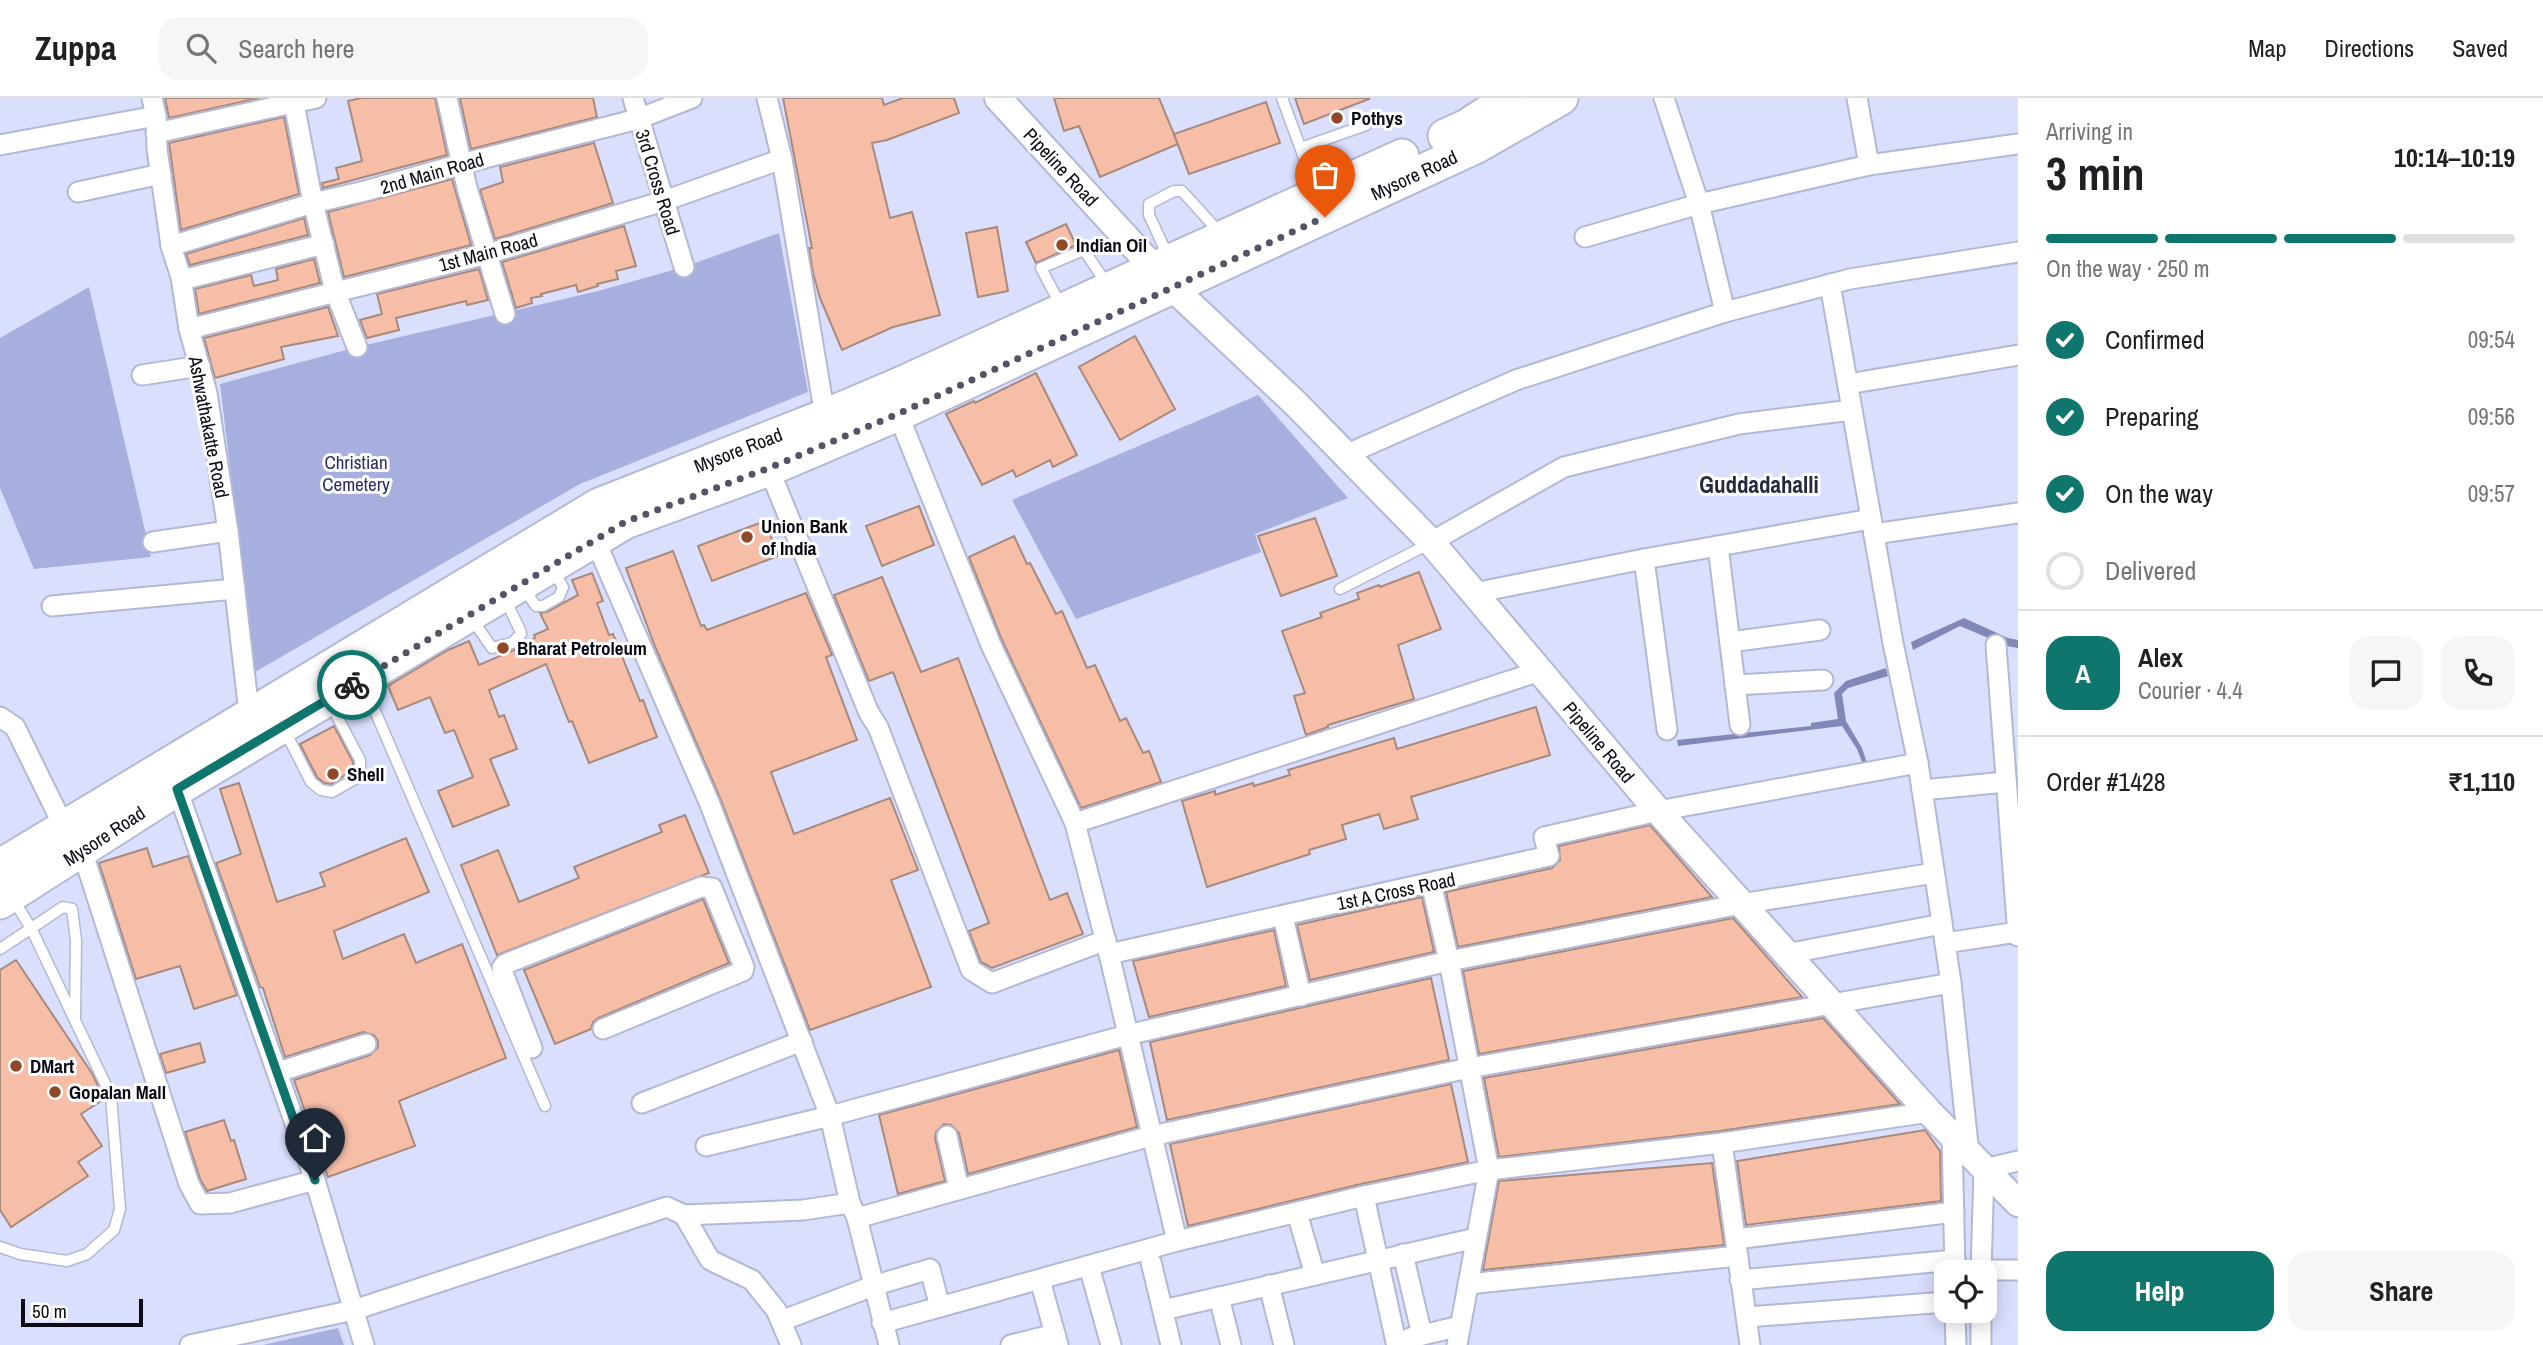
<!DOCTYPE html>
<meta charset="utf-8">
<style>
body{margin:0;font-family:"Archivo Narrow",sans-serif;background:#f6f6f6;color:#202124;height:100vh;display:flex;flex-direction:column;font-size:26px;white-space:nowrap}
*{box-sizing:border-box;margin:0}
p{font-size:23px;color:#757577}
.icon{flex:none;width:38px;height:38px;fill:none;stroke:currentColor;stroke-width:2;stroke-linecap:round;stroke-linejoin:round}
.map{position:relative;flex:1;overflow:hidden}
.sheet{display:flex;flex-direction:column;background:#fff;width:525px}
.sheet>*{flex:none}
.tools{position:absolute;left:1934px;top:1162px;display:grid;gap:14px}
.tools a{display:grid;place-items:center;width:63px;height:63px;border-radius:14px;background:#fff;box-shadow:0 4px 18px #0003;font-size:35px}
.scale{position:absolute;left:21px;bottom:18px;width:122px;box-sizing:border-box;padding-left:7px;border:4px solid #0a0b15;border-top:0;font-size:19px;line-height:24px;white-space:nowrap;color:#0a0b15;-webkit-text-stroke:5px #fff;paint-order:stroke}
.pin{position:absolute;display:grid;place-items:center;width:60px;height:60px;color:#fff;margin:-72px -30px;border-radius:50% 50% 50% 0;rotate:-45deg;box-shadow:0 0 7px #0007}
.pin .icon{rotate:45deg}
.courier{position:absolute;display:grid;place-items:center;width:70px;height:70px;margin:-35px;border:5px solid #0f766e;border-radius:50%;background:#fff;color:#222;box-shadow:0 2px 9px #0007}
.overview em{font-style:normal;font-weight:800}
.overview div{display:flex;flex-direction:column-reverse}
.overview{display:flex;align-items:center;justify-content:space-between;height:119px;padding:0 28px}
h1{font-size:46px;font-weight:800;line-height:52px}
.bar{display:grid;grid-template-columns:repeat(4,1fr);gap:10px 7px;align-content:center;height:84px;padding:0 28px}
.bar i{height:9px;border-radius:5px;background:#e0e0e0}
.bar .active{background:#0f766e}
.bar p{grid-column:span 4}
.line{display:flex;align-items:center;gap:18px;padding:0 28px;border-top:2px solid #e0e0e0}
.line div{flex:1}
.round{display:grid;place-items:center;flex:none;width:74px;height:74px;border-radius:21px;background:#f6f6f6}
ol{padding:0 28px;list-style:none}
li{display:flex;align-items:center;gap:21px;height:77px}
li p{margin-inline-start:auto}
li .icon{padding:7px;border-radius:50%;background:#0f766e;color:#fff;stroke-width:4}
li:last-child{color:#757577}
li i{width:38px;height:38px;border:4px solid #e0e0e0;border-radius:50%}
.primary-button{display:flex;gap:14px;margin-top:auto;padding:14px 28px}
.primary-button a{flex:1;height:80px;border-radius:21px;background:#0f766e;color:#fff;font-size:28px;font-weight:800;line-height:80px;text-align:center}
.primary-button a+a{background:#f6f6f6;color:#202124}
header{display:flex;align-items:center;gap:42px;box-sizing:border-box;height:98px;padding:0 35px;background:#fff;border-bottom:2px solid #e0e0e0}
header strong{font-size:33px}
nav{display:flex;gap:38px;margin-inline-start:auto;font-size:24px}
.search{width:490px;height:63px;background:#f6f6f6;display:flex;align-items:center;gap:18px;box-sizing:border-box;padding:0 24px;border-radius:21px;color:#757577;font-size:26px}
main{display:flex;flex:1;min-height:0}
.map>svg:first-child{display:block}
.green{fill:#a7afdf}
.water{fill:#8188b8}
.building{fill:#f6bea7;stroke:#a88a7d;stroke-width:2}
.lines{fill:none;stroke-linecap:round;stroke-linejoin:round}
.lane-casing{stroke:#b2b8d5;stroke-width:13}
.street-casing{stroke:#b2b8d5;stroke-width:23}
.secondary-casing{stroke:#b2b8d5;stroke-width:30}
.highway-casing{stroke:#b2b8d5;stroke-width:37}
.lane{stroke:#fff;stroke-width:10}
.street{stroke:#fff;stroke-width:19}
.secondary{stroke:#fff;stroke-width:26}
.highway{stroke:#fff;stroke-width:33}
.done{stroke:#535566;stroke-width:7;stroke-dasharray:0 12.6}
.route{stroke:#0f766e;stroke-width:9}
.poi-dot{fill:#904827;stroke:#fff;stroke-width:2.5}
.labels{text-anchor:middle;stroke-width:6;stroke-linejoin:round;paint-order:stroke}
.poi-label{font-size:19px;font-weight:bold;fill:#0a0b15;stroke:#fff;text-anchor:start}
.street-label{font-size:19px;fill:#0a0b15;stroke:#fff}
.park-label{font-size:19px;fill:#292c67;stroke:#fff}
.quarter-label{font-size:23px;font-weight:bold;fill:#25293f;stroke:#fff}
</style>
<header>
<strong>Zuppa</strong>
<div class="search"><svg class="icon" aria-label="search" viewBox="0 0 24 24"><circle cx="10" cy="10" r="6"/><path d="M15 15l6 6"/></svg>Search here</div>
<nav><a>Map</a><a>Directions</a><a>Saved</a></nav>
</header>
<main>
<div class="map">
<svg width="2018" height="1247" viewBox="0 0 2018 1247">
<rect width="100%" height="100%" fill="#dadffd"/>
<g class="green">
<polygon points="779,135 808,294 580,386 255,574 220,286 357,249 598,193 684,169"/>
<polygon points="89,189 151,459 34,471 0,390 0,240"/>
<polygon points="1258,297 1348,400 1255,436 1261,454 1076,521 1012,402"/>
<polygon points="338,1230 344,1247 263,1247"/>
</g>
<g class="water">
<polygon points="1964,520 2008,540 2018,542 2018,550 2007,548 1960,528 1913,552 1911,544"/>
<polygon points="1886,570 1888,578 1848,590 1842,596 1846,623 1862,650 1868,668 1864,669 1857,651 1842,628 1678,648 1677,642 1811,628 1811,625 1838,621 1834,595 1846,583"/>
</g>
<g class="building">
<polygon points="165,0 259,0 169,20"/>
<polygon points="361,0 435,0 447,57 323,90 322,85 339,81 336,70 362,63 348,3"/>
<polygon points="460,0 593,0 597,19 471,51"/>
<polygon points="783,0 882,0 884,7 903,0 954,0 959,15 887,42 872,45 890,120 912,114 940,217 893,229 842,252 820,200 813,175 809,150 812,150"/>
<polygon points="1054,0 1159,0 1178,46 1100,79 1079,28 1064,33"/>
<polygon points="1295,0 1369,0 1369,1 1304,26"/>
<polygon points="1266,4 1280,45 1189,76 1174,36"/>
<polygon points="284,19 299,96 181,132 169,45"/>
<polygon points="594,45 613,105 495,141 480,92 503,84 500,69"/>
<polygon points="452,81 471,147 344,179 328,114"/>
<polygon points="304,120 308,137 190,167 186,156"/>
<polygon points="1066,126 1076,147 1036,165 1026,144"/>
<polygon points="624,128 636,168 616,173 618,181 597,186 598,188 578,194 576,187 541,196 542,198 531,200 532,205 516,210 502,164"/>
<polygon points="997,129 1008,193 978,199 966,135"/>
<polygon points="314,161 320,185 199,216 195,191 251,177 254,188 278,182 276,171"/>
<polygon points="479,171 488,202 467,207 466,203 396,220 399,232 367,240 360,222 382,216 377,196"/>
<polygon points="328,209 338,238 281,249 284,261 215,280 204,240"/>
<polygon points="1135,238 1175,311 1120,342 1079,269"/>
<polygon points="1036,275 1077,357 1053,369 1050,362 1016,379 1013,372 982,387 946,316 974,303 975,305"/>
<polygon points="919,408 934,447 882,468 866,428"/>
<polygon points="1315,420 1337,478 1281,498 1258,438"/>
<polygon points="765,423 778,458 712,483 698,448"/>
<polygon points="1014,438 1027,466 1030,465 1056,516 1062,513 1087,570 1095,567 1120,623 1126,620 1143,655 1149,653 1161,684 1081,710 1002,542 969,459"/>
<polygon points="673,453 701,528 704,527 707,532 806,495 832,557 826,559 857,642 771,674 794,736 890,700 918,772 891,782 931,889 810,932 720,700 654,546 626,470"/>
<polygon points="1419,474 1441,531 1398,547 1414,601 1328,627 1328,629 1306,637 1294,598 1305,595 1282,533 1322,519 1320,515 1359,501 1357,495 1379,487 1380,489"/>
<polygon points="592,475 603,503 597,505 609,537 613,536 640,603 643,602 657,639 589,665 572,623 569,624 546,566 489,592 499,619 504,617 517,651 490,661 509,707 453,729 438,693 473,679 454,632 445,635 430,599 398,612 388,588 448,552 469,543 479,567 514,552 535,540 534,537 548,531 540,515 547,514 578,497 572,482"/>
<polygon points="882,479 921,574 958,560 1050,802 1067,795 1083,836 992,870 981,864 969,833 989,825 893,574 869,583 834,497"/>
<polygon points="1536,609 1550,657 1411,699 1418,721 1384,731 1379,716 1342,727 1346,741 1309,752 1310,756 1207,789 1182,703 1215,693 1215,697 1253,685 1254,688 1290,677 1288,672 1394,640 1397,651"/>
<polygon points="334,628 353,664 353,672 331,686 324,685 317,679 300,646"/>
<polygon points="239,685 277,804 325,788 320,775 406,740 429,794 334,833 343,861 404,836 416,865 462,846 506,960 399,1003 415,1048 328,1079 294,982 370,957 378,949 378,943 374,937 363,934 285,959 263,890 260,889 216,765 241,756 220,691"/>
<polygon points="685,717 709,775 497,857 461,767 498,752 519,804 579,780 574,769 662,734 659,727"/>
<polygon points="1650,727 1712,799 1458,849 1446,794 1552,770 1560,762 1559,748"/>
<polygon points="147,750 153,769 188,758 237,897 194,911 180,868 136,881 99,765"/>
<polygon points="1422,799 1434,854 1310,882 1297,827"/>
<polygon points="703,801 729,865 598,920 593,924 591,931 555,946 524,872"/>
<polygon points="1733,820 1802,899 1479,956 1463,873"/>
<polygon points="1274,832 1286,888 1149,919 1133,863"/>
<polygon points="16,862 93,977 104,1001 81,1016 102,1048 78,1064 88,1078 11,1129 0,1112 0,872"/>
<polygon points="1431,880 1449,962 1167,1022 1150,944"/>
<polygon points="1823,920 1900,1006 1720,1033 1499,1059 1484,980"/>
<polygon points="200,945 205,964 166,975 160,956"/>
<polygon points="1119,952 1137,1029 968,1076 959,1035 951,1027 944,1026 936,1034 935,1040 945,1083 898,1096 879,1017"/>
<polygon points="1451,986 1468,1064 1361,1086 1188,1128 1170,1046"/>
<polygon points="224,1022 231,1043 234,1042 246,1081 207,1093 200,1081 185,1034"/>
<polygon points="1925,1032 1940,1053 1941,1103 1746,1127 1737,1063"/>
<polygon points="1712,1065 1724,1147 1483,1172 1499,1083"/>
</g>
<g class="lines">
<defs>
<g id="lane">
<polyline points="1282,0 1316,92"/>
<polyline points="1301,50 1366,27"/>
<polyline points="1168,158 1149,117 1149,106 1174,93 1182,93 1220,135"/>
<polyline points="1061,208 1041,170 1084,152 1108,188"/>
<polyline points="523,489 536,508 543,508 559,499 563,489 553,472"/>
<polyline points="1340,491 1431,445"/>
<polyline points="472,521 492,550 512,545 521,536 520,532 505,501"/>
<polyline points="363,585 545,1008"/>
<polyline points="284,631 311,684 321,692 332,694 355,681 360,674 360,662 330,605"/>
<polyline points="0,851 63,809 72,811 76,842 75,918"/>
<polyline points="0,1149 20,1156 67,1163 87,1156 114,1132 120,1111 111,998 31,830 13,801"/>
</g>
<g id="street">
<polyline points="152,0 156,18 157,51 171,148 181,179 189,231 207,295 228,433 250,623"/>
<polyline points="293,0 313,105 335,193 357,249"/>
<polyline points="447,0 467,90 505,216"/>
<polyline points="633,0 684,169"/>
<polyline points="767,0 782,61 825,318"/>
<polyline points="1664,0 1699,106 1725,214"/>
<polyline points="1857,0 1869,67"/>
<polyline points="156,35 316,0"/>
<polyline points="0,47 156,18"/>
<polyline points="78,94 161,76"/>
<polyline points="1585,139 1699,106 1869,67 2018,46"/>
<polyline points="171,148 313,105 365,93 461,66 638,21 692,0"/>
<polyline points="182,182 324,146"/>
<polyline points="1830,186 1893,545 1918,665 1951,885 1969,1056"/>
<polyline points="189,231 487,156 664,103 782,61"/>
<polyline points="142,277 200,268"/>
<polyline points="1848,286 2018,257"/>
<polyline points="898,316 991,547 1075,725 1109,856 1177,1143"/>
<polyline points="1345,357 1516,282 1725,214 1850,181 2018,154"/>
<polyline points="769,371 869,615 878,629 971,872 992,885 1106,842"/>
<polyline points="1874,436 2018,415"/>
<polyline points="595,442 709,704 830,1018 850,1105 857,1120 889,1247"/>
<polyline points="153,444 228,433"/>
<polyline points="1431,444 1564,369 1739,326 1852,312"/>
<polyline points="1718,448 1740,627"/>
<polyline points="1644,461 1667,632"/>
<polyline points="1474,495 1644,461 1871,421"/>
<polyline points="52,508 235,491"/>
<polyline points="1730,544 1820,532"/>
<polyline points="1996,547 2018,838"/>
<polyline points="1735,587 1823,582"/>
<polyline points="0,619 15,629 64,729"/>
<polyline points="177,691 315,1082 364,1247"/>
<polyline points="1922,692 2006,684"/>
<polyline points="1075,725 1540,573"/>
<polyline points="79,754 87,768 189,1086 200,1106 230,1105 315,1082"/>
<polyline points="1431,785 1449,863 1489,1072 1457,1247"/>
<polyline points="1283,818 1301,898"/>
<polyline points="1945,845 2018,834"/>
<polyline points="1109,856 1549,758 1544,739 1658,713 1918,665"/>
<polyline points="1786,856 1942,826"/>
<polyline points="532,950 503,875 502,870 505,866 701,789 712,790 744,869 743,873 603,931"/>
<polyline points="278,974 366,946"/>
<polyline points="642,1005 802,943"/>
<polyline points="947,1038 959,1091"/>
<polyline points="1952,1038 1955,1174"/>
<polyline points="1722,1045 1750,1247"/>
<polyline points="706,1048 830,1018 1127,937 1449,863 1741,806 1934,775"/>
<polyline points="1364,1098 1396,1244"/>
<polyline points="1297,1115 1315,1177"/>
<polyline points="684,1117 710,1162 752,1182 776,1212 791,1247"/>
<polyline points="857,1120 1151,1038 1469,970 1951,885"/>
<polyline points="1736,1141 1954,1114"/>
<polyline points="1403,1156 1422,1237"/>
<polyline points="1151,1164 1171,1247"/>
<polyline points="1089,1168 1111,1247"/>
<polyline points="1981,1172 2018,1172"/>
<polyline points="1981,1174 1984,1071 2018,1063"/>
<polyline points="1040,1182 1058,1247"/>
<polyline points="1740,1182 1955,1162"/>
<polyline points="1468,1186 1738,1158"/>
<polyline points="1269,1187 1284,1247"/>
<polyline points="1219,1199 1231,1247"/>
<polyline points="1163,1212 1476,1140"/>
<polyline points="1955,1213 1956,1247"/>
<polyline points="1747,1219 1946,1204"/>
<polyline points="781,1223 873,1188 930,1171 940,1209"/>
<polyline points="882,1225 1177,1143 1364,1098 1489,1072 1722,1045 1929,1014"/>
<polyline points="1410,1240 1460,1228"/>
<polyline points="190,1247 354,1212 667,1109 684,1117 803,1112 850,1105"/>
<polyline points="1011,1247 1055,1236"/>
<polyline points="1981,1247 1981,1213"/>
</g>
<g id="secondary">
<polyline points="998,0 1153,169"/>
<polyline points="1173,190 1295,305 1431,444 1658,713 1929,1014 2018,1105"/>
</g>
<g id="highway">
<polyline points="1445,38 1467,28 1510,0"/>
<polyline points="0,768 599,407 825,318 898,287 1402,58"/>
<polyline points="0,804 177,691 625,424 769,371 898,316 1477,48 1561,0"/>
</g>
</defs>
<use href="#lane" class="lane-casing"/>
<use href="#street" class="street-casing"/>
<use href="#secondary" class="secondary-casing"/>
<use href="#highway" class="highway-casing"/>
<use href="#lane" class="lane"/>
<use href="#street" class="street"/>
<use href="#secondary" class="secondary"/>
<use href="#highway" class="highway"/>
</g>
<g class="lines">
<polyline class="done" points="352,587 625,424 769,370 898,316 1325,119"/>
<polyline class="route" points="315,1082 177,691 352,587"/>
</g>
<g class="poi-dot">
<circle cx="1337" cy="20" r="7"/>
<circle cx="1062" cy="147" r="7"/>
<circle cx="747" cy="439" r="7"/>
<circle cx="503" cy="550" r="7"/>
<circle cx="333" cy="676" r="7"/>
<circle cx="16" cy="968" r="7"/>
<circle cx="55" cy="994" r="7"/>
</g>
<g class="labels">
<g class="poi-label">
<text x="1351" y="27">Pothys</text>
<text x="1076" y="154">Indian Oil</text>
<text x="761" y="435">Union Bank<tspan x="761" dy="22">of India</tspan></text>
<text x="517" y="557">Bharat Petroleum</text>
<text x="347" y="683">Shell</text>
<text x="30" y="975">DMart</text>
<text x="69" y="1001">Gopalan Mall</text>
</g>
<g class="street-label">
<text transform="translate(1061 69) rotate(47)" y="7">Pipeline Road</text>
<text transform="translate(432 75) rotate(-16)" y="7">2nd Main Road</text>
<text transform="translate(1414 77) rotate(-25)" y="7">Mysore Road</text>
<text transform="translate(658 84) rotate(73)" y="7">3rd Cross Road</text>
<text transform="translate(488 154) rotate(-15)" y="7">1st Main Road</text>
<text transform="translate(209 329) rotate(79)" y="7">Ashwathakatte Road</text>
<text transform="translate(738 352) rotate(-21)" y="7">Mysore Road</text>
<text transform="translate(1599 644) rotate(50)" y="7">Pipeline Road</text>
<text transform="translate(104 738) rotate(-33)" y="7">Mysore Road</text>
<text transform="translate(1396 793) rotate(-12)" y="7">1st A Cross Road</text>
</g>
<g class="park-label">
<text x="356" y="371">Christian<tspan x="356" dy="22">Cemetery</tspan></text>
</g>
<g class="quarter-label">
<text x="1759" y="395">Guddadahalli</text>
</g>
</g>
</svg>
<div class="tools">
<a><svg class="icon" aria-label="locate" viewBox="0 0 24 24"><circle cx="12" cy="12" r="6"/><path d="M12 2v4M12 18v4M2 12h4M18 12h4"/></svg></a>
</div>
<div class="scale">50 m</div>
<div class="pin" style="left:1325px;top:119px;background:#ea580c"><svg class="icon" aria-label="bag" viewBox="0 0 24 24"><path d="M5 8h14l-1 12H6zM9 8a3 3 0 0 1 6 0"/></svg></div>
<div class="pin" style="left:315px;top:1082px;background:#1f2937"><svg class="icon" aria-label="home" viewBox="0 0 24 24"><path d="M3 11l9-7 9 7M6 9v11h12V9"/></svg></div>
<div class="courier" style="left:352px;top:587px"><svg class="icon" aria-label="bike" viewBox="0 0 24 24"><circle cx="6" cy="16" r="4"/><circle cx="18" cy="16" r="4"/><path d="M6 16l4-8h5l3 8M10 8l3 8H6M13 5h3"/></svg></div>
</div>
<section class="sheet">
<div class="overview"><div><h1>3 min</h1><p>Arriving in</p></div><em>10:14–10:19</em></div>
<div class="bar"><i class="active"></i><i class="active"></i><i class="active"></i><i></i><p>On the way · 250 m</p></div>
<ol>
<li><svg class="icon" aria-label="check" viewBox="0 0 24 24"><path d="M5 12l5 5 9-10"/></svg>Confirmed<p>09:54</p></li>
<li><svg class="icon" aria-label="check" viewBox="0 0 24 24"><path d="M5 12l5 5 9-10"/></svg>Preparing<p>09:56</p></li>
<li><svg class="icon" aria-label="check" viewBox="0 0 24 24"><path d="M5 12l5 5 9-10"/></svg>On the way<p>09:57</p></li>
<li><i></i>Delivered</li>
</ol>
<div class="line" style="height:126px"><b class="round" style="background:#0f766e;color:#fff">A</b><div><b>Alex</b><p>Courier · 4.4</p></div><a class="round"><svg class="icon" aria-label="chat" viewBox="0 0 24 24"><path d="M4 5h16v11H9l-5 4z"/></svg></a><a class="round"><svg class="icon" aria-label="phone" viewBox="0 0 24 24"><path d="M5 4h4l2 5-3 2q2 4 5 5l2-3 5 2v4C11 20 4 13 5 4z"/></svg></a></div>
<div class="line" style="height:91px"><div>Order #1428</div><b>₹1,110</b></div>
<div class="primary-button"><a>Help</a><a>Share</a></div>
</section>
</main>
